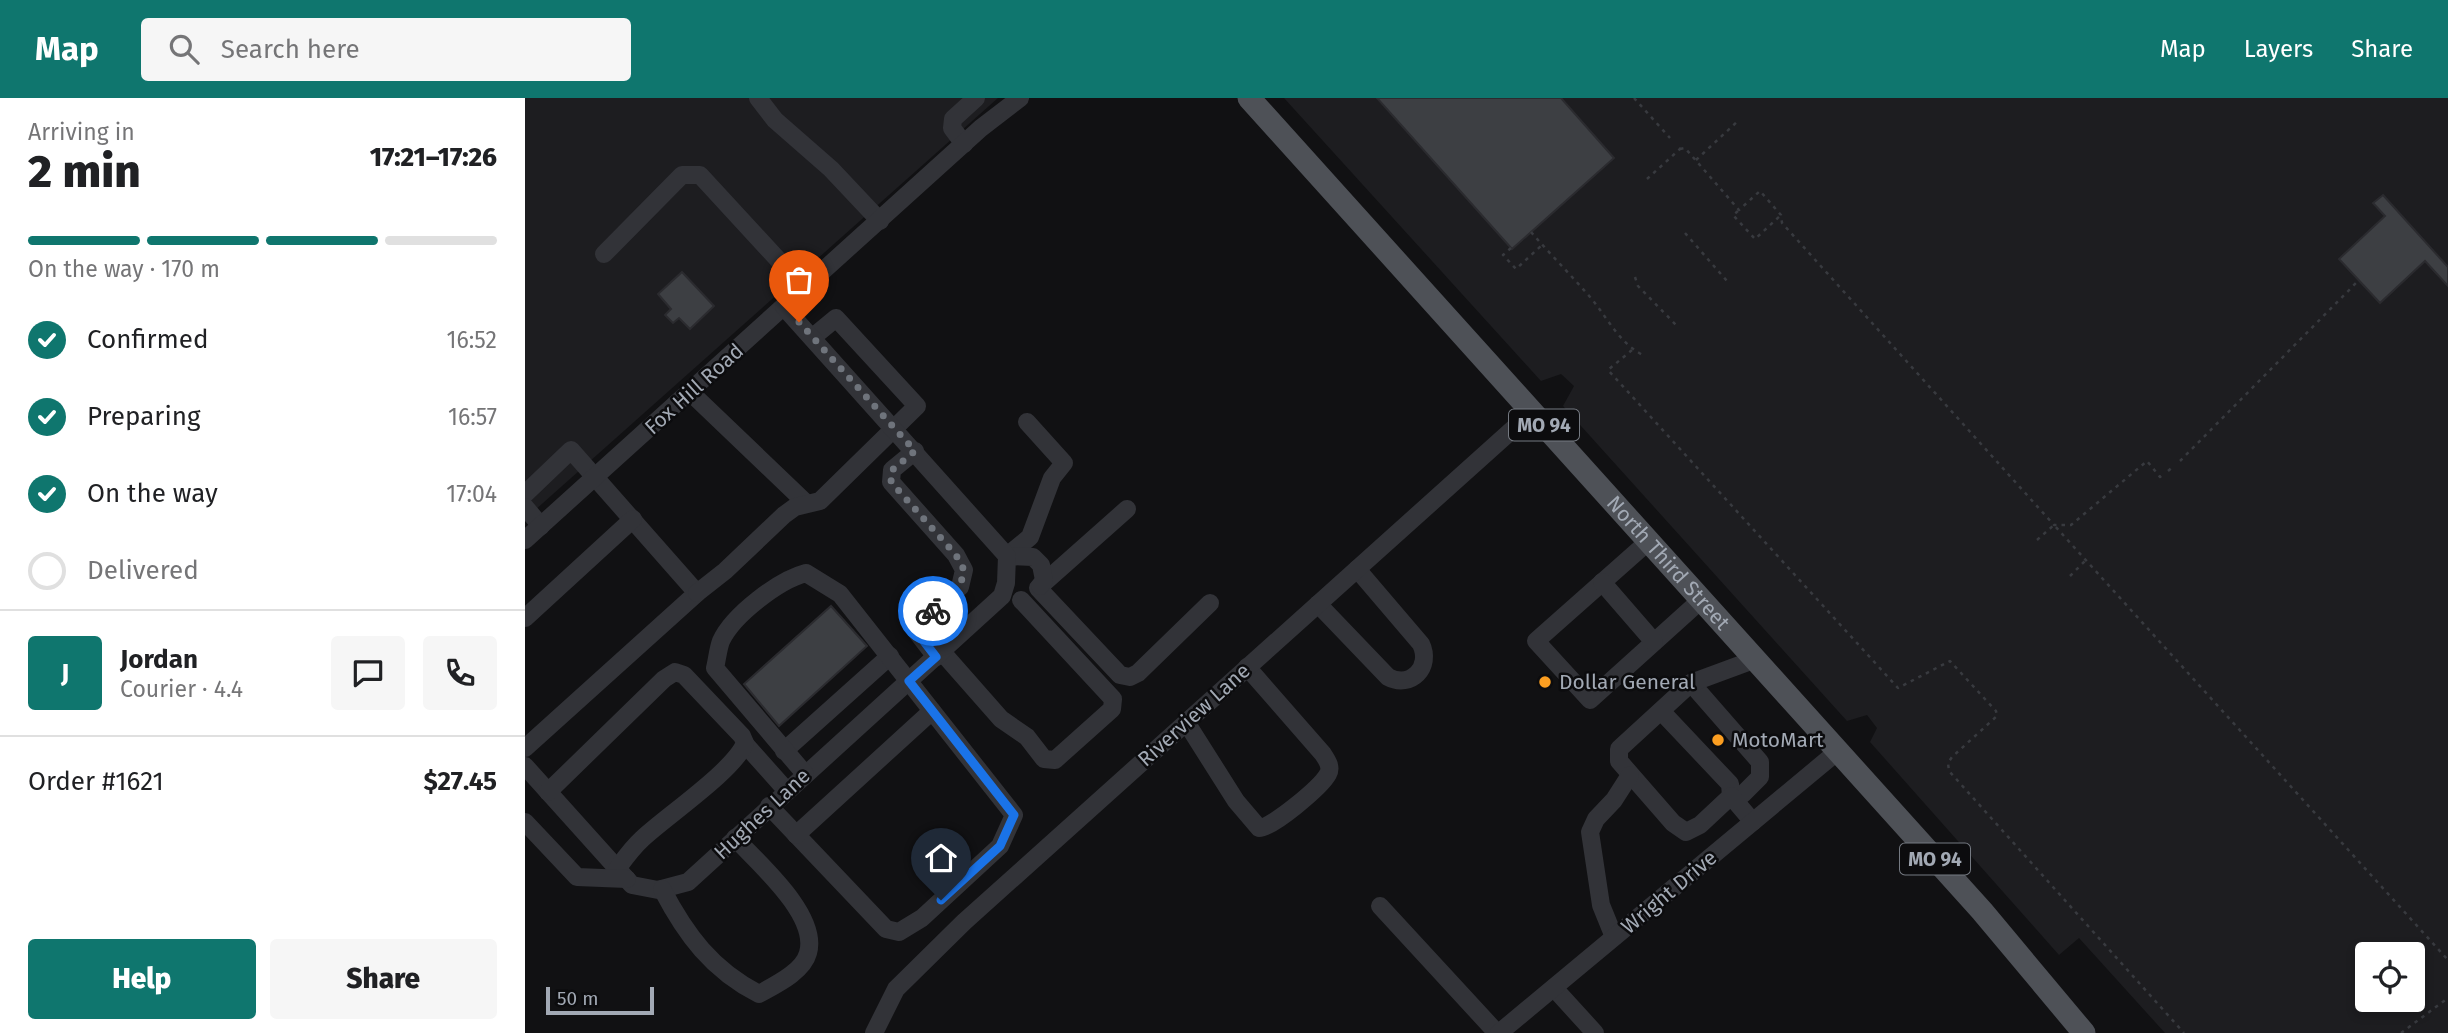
<!DOCTYPE html>
<meta charset="utf-8">
<style>
body{margin:0;font-family:"Fira Sans",sans-serif;background:#f6f6f6;color:#202124;height:100vh;display:flex;flex-direction:column;font-size:26px;white-space:nowrap}
*{box-sizing:border-box;margin:0}
p{font-size:23px;color:#757577}
.icon{flex:none;width:38px;height:38px;fill:none;stroke:currentColor;stroke-width:2;stroke-linecap:round;stroke-linejoin:round}
.map{position:relative;flex:1;overflow:hidden}
.details{display:flex;flex-direction:column;background:#fff;width:525px}
.details>*{flex:none}
.buttons{position:absolute;left:1830px;top:844px;display:grid;gap:14px}
.buttons a{display:grid;place-items:center;width:70px;height:70px;border-radius:7px;background:#fff;box-shadow:0 4px 10px #0003;font-size:35px}
.scale{position:absolute;left:21px;bottom:18px;width:108px;box-sizing:border-box;padding-left:7px;border:4px solid #a2a9b4;border-top:0;font-size:19px;line-height:24px;white-space:nowrap;color:#a2a9b4;-webkit-text-stroke:5px #0c0c0e;paint-order:stroke}
.pin{position:absolute;display:grid;place-items:center;width:60px;height:60px;color:#fff;margin:-72px -30px;border-radius:50% 50% 50% 0;rotate:-45deg;box-shadow:0 0 7px #0007}
.pin .icon{rotate:45deg}
.courier{position:absolute;display:grid;place-items:center;width:70px;height:70px;margin:-35px;border:5px solid #1a73e8;border-radius:50%;background:#fff;color:#222;box-shadow:0 2px 9px #0007}
.summary em{font-style:normal;font-weight:800}
.summary div{display:flex;flex-direction:column-reverse}
.summary{display:flex;align-items:center;justify-content:space-between;height:119px;padding:0 28px}
h1{font-size:46px;font-weight:800;line-height:52px}
.bar{display:grid;grid-template-columns:repeat(4,1fr);gap:10px 7px;align-content:center;height:84px;padding:0 28px}
.bar i{height:9px;border-radius:5px;background:#e0e0e0}
.bar .active{background:#0f766e}
.bar p{grid-column:span 4}
.line{display:flex;align-items:center;gap:18px;padding:0 28px;border-top:2px solid #e0e0e0}
.line div{flex:1}
.round{display:grid;place-items:center;flex:none;width:74px;height:74px;border-radius:7px;background:#f6f6f6}
ol{padding:0 28px;list-style:none}
li{display:flex;align-items:center;gap:21px;height:77px}
li p{margin-inline-start:auto}
li .icon{padding:7px;border-radius:50%;background:#0f766e;color:#fff;stroke-width:4}
li:last-child{color:#757577}
li i{width:38px;height:38px;border:4px solid #e0e0e0;border-radius:50%}
.action{display:flex;gap:14px;margin-top:auto;padding:14px 28px}
.action a{flex:1;height:80px;border-radius:7px;background:#0f766e;color:#fff;font-size:28px;font-weight:800;line-height:80px;text-align:center}
.action a+a{background:#f6f6f6;color:#202124}
header{display:flex;align-items:center;gap:42px;box-sizing:border-box;height:98px;padding:0 35px;background:#0f766e;color:#fff}
header strong{font-size:33px}
nav{display:flex;gap:38px;margin-inline-start:auto;font-size:24px}
.search{width:490px;height:63px;background:#f6f6f6;display:flex;align-items:center;gap:18px;box-sizing:border-box;padding:0 24px;border-radius:7px;color:#757577;font-size:26px}
main{display:flex;flex:1;min-height:0}
.map>svg:first-child{display:block}
.built{fill:#1d1d20;fill-rule:evenodd}
.building{fill:#3d3f43;stroke:#2b2b2f;stroke-width:2}
.lines{fill:none;stroke-linecap:round;stroke-linejoin:round}
.path{stroke:#383a3f;stroke-width:2.5;stroke-dasharray:3.5 5;stroke-linecap:butt}
.minor{stroke:#323338;stroke-width:18}
.major{stroke:#4e5157;stroke-width:23}
.done{stroke:#6f747c;stroke-width:7;stroke-dasharray:0 12.6}
.route{stroke:#1a73e8;stroke-width:9}
.poi-dot{fill:#fb9e21;stroke:#0c0c0e;stroke-width:2.5}
.labels{text-anchor:middle;stroke-width:5;stroke-linejoin:round;paint-order:stroke}
.shield{fill:#0c0c0e;stroke:#757a82;stroke-width:2}
.shield-label{font-size:19px;font-weight:bold;fill:#a2a9b4}
.street-label{font-size:21px;fill:#a2a9b4;stroke:#0c0c0e}
.poi-label{font-size:21px;fill:#a2a9b4;stroke:#0c0c0e;text-anchor:start}
</style>
<header>
<strong>Map</strong>
<div class="search"><svg class="icon" aria-label="search" viewBox="0 0 24 24"><circle cx="10" cy="10" r="6"/><path d="M15 15l6 6"/></svg>Search here</div>
<nav><a>Map</a><a>Layers</a><a>Share</a></nav>
</header>
<main>
<section class="details">
<div class="summary"><div><h1>2 min</h1><p>Arriving in</p></div><em>17:21–17:26</em></div>
<div class="bar"><i class="active"></i><i class="active"></i><i class="active"></i><i></i><p>On the way · 170 m</p></div>
<ol>
<li><svg class="icon" aria-label="check" viewBox="0 0 24 24"><path d="M5 12l5 5 9-10"/></svg>Confirmed<p>16:52</p></li>
<li><svg class="icon" aria-label="check" viewBox="0 0 24 24"><path d="M5 12l5 5 9-10"/></svg>Preparing<p>16:57</p></li>
<li><svg class="icon" aria-label="check" viewBox="0 0 24 24"><path d="M5 12l5 5 9-10"/></svg>On the way<p>17:04</p></li>
<li><i></i>Delivered</li>
</ol>
<div class="line" style="height:126px"><b class="round" style="background:#0f766e;color:#fff">J</b><div><b>Jordan</b><p>Courier · 4.4</p></div><a class="round"><svg class="icon" aria-label="chat" viewBox="0 0 24 24"><path d="M4 5h16v11H9l-5 4z"/></svg></a><a class="round"><svg class="icon" aria-label="phone" viewBox="0 0 24 24"><path d="M5 4h4l2 5-3 2q2 4 5 5l2-3 5 2v4C11 20 4 13 5 4z"/></svg></a></div>
<div class="line" style="height:91px"><div>Order #1621</div><b>$27.45</b></div>
<div class="action"><a>Help</a><a>Share</a></div>
</section>
<div class="map">
<svg width="1923" height="935" viewBox="0 0 1923 935">
<rect width="100%" height="100%" fill="#111113"/>
<g class="built">
<polygon points="0,0 473,0 0,421"/>
<path d="M759,0h1164v935h-283l-86,-95 -20,17 -189,-213 7,-14 -10,-13 -20,6 -284,-315 11,-20 -13,-12 -20,7zM1843,856h45v45h-45z"/>
</g>
<g class="building">
<polygon points="852,0 1036,0 1089,60 987,151"/>
<polygon points="1858,97 1923,169 1923,188 1900,163 1855,205 1814,161 1860,118 1848,105"/>
<polygon points="157,174 189,208 165,231 154,220 148,225 140,217 146,211 133,196"/>
<polygon points="306,508 342,548 254,628 219,586"/>
</g>
<g class="lines">
<g class="path">
<polyline points="1109,0 1145,40"/>
<polyline points="1155,51 1160,50 1214,112 1235,93 1256,117 1257,125 1529,427 1546,427 1622,363 1635,379 1639,376"/>
<polyline points="1171,62 1214,22"/>
<polyline points="1122,81 1155,51 1152,48"/>
<polyline points="1213,113 1208,117 1230,141 1256,117"/>
<path d="M1006,134c19,22 40,43 59,65 18,21 29,47 55,59"/>
<polyline points="1160,135 1202,183"/>
<polyline points="986,150 978,157 991,171 1017,147"/>
<polyline points="1110,179 1113,188 1153,229"/>
<polyline points="1107,252 1083,272 1373,590 1425,563 1471,613 1472,618 1427,659 1423,665 1424,673 1659,935"/>
<polyline points="1655,363 1834,182"/>
<polyline points="1643,373 1649,368"/>
<polyline points="1512,442 1529,427 1923,862"/>
<polyline points="1545,478 1561,462"/>
<polyline points="1876,935 1923,900"/>
</g>
<g class="minor">
<polyline points="233,0 250,22 306,71 355,123"/>
<polyline points="439,46 427,30 428,21 451,0"/>
<polyline points="79,156 157,77 175,77 280,191"/>
<polyline points="165,294 281,405"/>
<polyline points="390,353 367,372 366,384 431,457 439,472 435,489 395,524 391,533 411,559"/>
<polyline points="0,396 46,352 172,495 0,650"/>
<polyline points="0,409 16,428"/>
<polyline points="602,411 513,490 595,577 605,579 613,575 685,505"/>
<polyline points="0,442 456,30 495,0"/>
<polyline points="1125,442 1011,543 1065,602 1177,501"/>
<polyline points="482,458 505,439 527,380 539,365 502,324"/>
<polyline points="482,458 508,459 516,467 519,482 515,488"/>
<polyline points="1077,484 1129,544"/>
<polyline points="172,495 200,473 259,417 270,409 295,403 392,308 311,220 288,239"/>
<path d="M793,506l70,73c23,12 44,-10 33,-33l-64,-75"/>
<polyline points="0,520 108,421"/>
<polyline points="417,554 476,621 502,639 519,661 530,662 587,611 588,601 496,502"/>
<polyline points="1136,613 1205,686 1206,698 1218,696 1235,679 1235,664 1166,585"/>
<path d="M661,624l50,79 23,27c13,0 62,-41 69,-54 4,-7 -1,-14 -5,-20l-76,-87"/>
<polyline points="220,646 261,692"/>
<polyline points="259,653 365,558"/>
<polyline points="0,668 107,787 133,792 163,784 477,498 481,485 482,458 259,209"/>
<path d="M23,694l116,-113 11,-7 9,3 58,61 3,7c-10,27 -80,74 -103,96 -10,9 -17,19 -25,30"/>
<path d="M244,708l117,123 13,3 23,-14 78,-72 14,-31 -174,-221 -34,-21c-27,7 -73,42 -85,68 -3,8 -4,19 -6,27l90,106"/>
<polyline points="0,724 52,779 102,781"/>
<polyline points="1228,724 1206,698 1175,727 1161,734 1148,725 1094,663 1094,651 1166,585 1231,561"/>
<polyline points="271,737 407,613"/>
<path d="M137,791c24,46 50,81 97,105 16,-9 44,-22 49,-41 11,-38 -50,-90 -73,-115"/>
<polyline points="855,808 972,935"/>
<polyline points="1089,839 1076,807 1065,734 1071,721 1089,702 1105,677"/>
<polyline points="1029,890 1070,935"/>
<polyline points="349,935 371,891 439,824 1007,314"/>
<polyline points="974,935 1313,653"/>
</g>
<path class="major" id="s1" d="M724,0l733,813 102,122"/>
</g>
<g class="lines">
<polyline class="done" points="274,224 390,353 367,372 366,384 431,457 439,472 435,489 408,513"/>
<polyline class="route" points="408,513 395,524 391,533 411,559 384,583 489,717 475,748 416,802"/>
</g>
<g class="poi-dot">
<circle cx="1020" cy="584" r="7"/>
<circle cx="1193" cy="642" r="7"/>
</g>
<g class="labels">
<g class="shield">
<rect x="984" y="311.5" width="70" height="31" rx="5"/>
<rect x="1375" y="745.5" width="70" height="31" rx="5"/>
</g>
<g class="shield-label">
<text x="1019" y="334">MO 94</text>
<text x="1410" y="768">MO 94</text>
</g>
<g class="street-label">
<text transform="translate(169 291) rotate(-42)" y="7">Fox Hill Road</text>
<text dy="7" stroke="none"><textPath href="#s1" startOffset="626">North Third Street</textPath></text>
<text transform="translate(669 617) rotate(-42)" y="7">Riverview Lane</text>
<text transform="translate(237 716) rotate(-43)" y="7">Hughes Lane</text>
<text transform="translate(1144 794) rotate(-40)" y="7">Wright Drive</text>
</g>
<g class="poi-label">
<text x="1034" y="591">Dollar General</text>
<text x="1207" y="649">MotoMart</text>
</g>
</g>
</svg>
<div class="buttons">
<a><svg class="icon" aria-label="locate" viewBox="0 0 24 24"><circle cx="12" cy="12" r="6"/><path d="M12 2v4M12 18v4M2 12h4M18 12h4"/></svg></a>
</div>
<div class="scale">50 m</div>
<div class="pin" style="left:274px;top:224px;background:#ea580c"><svg class="icon" aria-label="bag" viewBox="0 0 24 24"><path d="M5 8h14l-1 12H6zM9 8a3 3 0 0 1 6 0"/></svg></div>
<div class="pin" style="left:416px;top:802px;background:#1f2937"><svg class="icon" aria-label="home" viewBox="0 0 24 24"><path d="M3 11l9-7 9 7M6 9v11h12V9"/></svg></div>
<div class="courier" style="left:408px;top:513px"><svg class="icon" aria-label="bike" viewBox="0 0 24 24"><circle cx="6" cy="16" r="4"/><circle cx="18" cy="16" r="4"/><path d="M6 16l4-8h5l3 8M10 8l3 8H6M13 5h3"/></svg></div>
</div>
</main>
